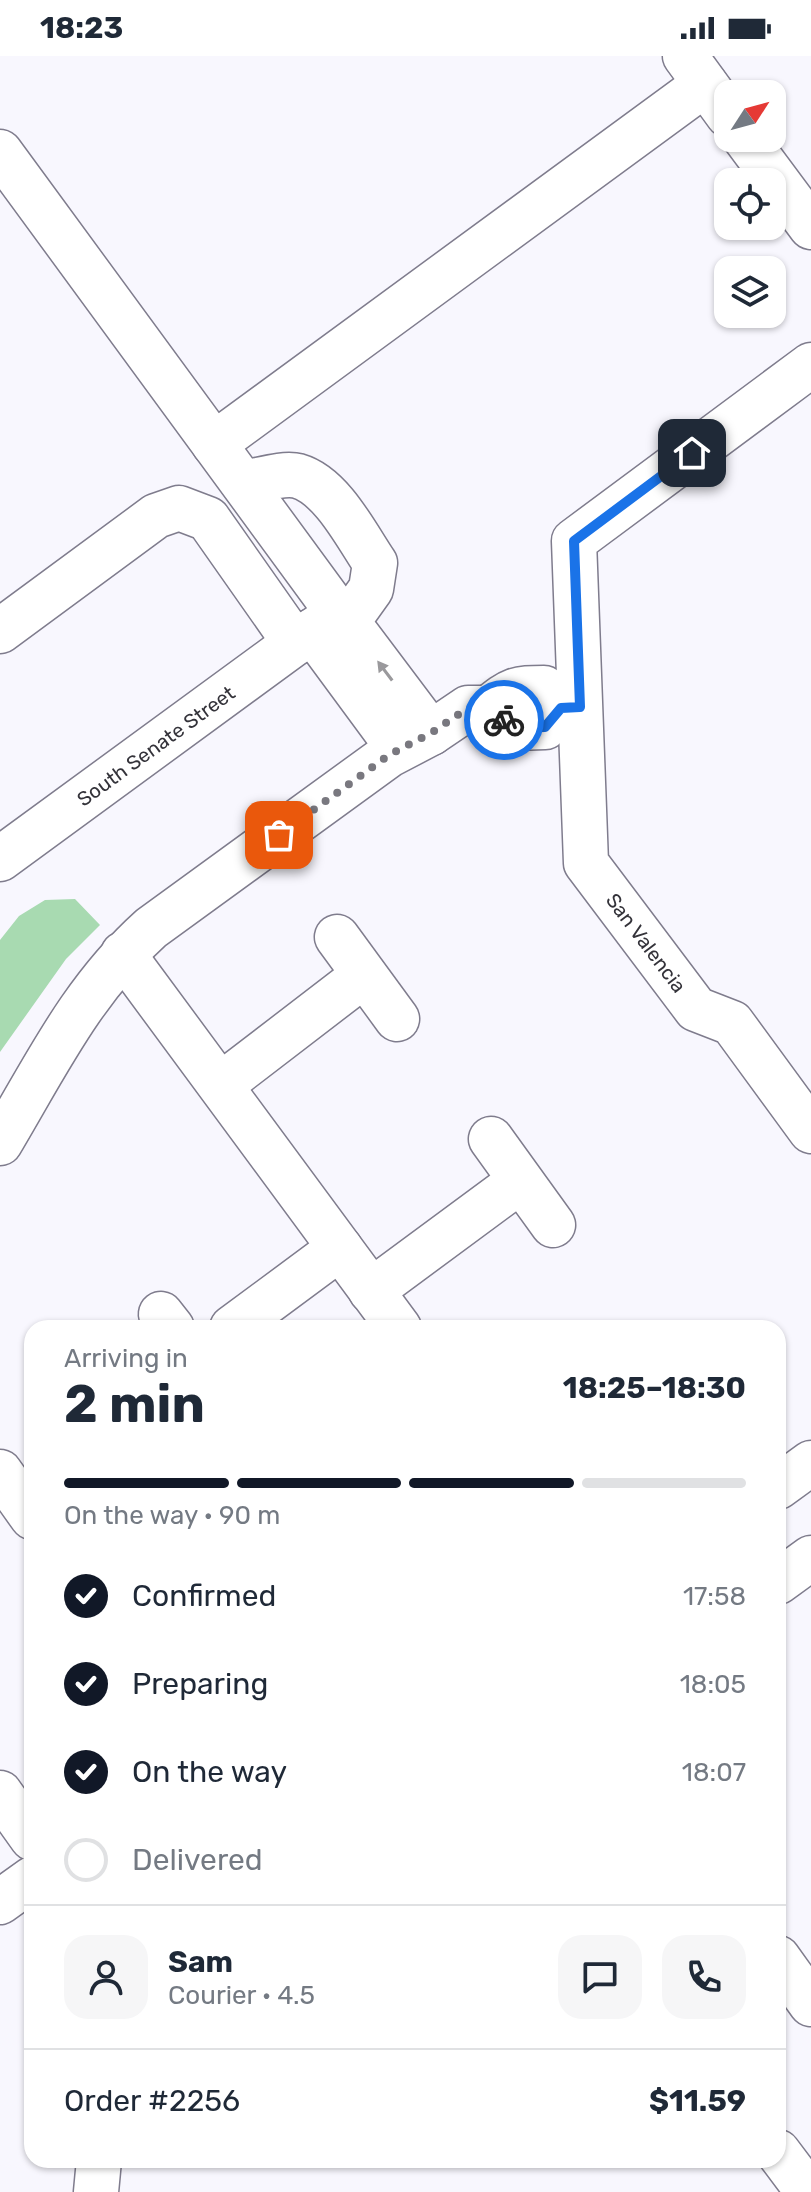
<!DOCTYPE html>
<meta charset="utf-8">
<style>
body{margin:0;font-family:Rubik,sans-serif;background:#f6f6f7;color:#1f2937;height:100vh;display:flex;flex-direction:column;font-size:30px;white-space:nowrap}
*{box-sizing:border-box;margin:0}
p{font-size:26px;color:#747a83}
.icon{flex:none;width:44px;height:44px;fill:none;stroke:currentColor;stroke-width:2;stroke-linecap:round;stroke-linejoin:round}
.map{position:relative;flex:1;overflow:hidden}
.panel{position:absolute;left:24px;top:1264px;width:762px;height:848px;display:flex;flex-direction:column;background:#fff;border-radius:24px;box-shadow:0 2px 6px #0004}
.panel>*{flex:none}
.needle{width:52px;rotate:54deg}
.buttons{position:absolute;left:714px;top:24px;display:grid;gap:16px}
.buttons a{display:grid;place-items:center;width:72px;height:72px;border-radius:16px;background:#fff;box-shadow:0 2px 6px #0004;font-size:40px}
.pin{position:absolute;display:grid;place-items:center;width:68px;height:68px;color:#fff;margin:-34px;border-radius:16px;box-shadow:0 4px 12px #0006}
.courier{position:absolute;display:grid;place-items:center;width:80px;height:80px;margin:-40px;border:6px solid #1a73e8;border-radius:50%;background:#fff;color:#222;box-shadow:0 2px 10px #0007}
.summary em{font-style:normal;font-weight:700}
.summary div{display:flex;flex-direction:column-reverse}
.summary{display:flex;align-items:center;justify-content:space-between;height:136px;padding:0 40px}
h1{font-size:52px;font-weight:700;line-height:60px}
.bar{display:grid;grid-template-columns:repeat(4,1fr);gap:12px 8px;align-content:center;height:96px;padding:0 40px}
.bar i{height:10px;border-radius:6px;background:#e0e1e3}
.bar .current{background:#111827}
.bar p{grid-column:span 4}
.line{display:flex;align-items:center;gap:20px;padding:0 40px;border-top:2px solid #e0e1e3}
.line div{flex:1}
.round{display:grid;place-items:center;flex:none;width:84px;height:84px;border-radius:24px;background:#f6f6f7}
ol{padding:0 40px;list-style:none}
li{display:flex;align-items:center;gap:24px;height:88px}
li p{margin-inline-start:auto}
li .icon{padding:8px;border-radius:50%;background:#111827;color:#fff;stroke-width:4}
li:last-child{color:#747a83}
li i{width:44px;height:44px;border:4px solid #e0e1e3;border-radius:50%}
.status{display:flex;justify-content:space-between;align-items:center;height:56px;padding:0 40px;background:#fff;direction:ltr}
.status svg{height:22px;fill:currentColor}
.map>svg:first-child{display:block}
.park{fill:#a8dab1}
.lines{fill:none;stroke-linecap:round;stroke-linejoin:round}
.minor-casing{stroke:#7f7c8d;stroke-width:47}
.minor{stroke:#fff;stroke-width:44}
.oneway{fill:#9a999c}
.done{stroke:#79787f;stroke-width:8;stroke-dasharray:0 14.4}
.route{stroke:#1a73e8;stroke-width:10}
.labels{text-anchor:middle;stroke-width:7;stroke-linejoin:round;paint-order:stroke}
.street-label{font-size:20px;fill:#34333a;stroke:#fff}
</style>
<div class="status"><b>18:23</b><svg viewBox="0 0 49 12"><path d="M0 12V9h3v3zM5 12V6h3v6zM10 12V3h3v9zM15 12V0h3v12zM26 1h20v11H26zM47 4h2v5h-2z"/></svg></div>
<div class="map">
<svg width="811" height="2136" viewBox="0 0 811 2136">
<rect width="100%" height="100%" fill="#f8f7fe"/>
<polygon class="park" points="75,843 100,869 66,903 0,996 0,884 19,860 45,844"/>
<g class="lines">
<defs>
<g id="minor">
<polyline points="685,0 728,59"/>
<polyline points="745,82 811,171"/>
<path d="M0,96l346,472 25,-35 4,-26c-19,-28 -43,-77 -77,-87 -15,-4 -40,5 -55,7"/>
<polyline points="811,309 574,485 586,807 696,953 732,967 811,1075"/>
<polyline points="214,388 705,28"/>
<polyline points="0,575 156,460 179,452 208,463 295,587"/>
<polyline points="312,575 399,693"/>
<path d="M489,652c23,-19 26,-20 55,-20l17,20"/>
<polyline points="0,803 295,587 320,570 346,568 358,580 431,677"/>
<polyline points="337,881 397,963"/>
<polyline points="123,898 399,1272"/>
<polyline points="222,1028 364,919"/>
<polyline points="491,1083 553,1169"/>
<path d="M0,1087c47,-79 82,-153 151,-215l238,-173 42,-22 37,-25h21l25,20 31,-1 16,-19"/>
<polyline points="371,1235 520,1125"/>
<polyline points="161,1258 172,1272"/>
<polyline points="232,1272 340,1192"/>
<polyline points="0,1416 32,1461"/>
<polyline points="778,1431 811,1407"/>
<polyline points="778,1526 811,1502"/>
<polyline points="0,1737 32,1782"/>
<polyline points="0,1846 32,1823"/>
<polyline points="778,1902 811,1948"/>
<polyline points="778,2096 808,2136"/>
<polyline points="96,2136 99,2104"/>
</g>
</defs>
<use href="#minor" class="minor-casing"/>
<use href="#minor" class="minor"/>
</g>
<defs><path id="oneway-solid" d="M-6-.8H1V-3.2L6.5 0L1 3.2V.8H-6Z" transform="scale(2)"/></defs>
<use class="oneway" href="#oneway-solid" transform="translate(385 615) rotate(-127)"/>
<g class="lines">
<polyline class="done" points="279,779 389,699 431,677 468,652 489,652 504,664"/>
<polyline class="route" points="504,664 514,672 545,671 561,652 580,651 574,485 692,397"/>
</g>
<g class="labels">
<g class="street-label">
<text transform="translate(156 690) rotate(-36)" y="7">South Senate Street</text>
<text transform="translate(646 887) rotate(53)" y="7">San Valencia</text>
</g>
</g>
</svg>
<div class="buttons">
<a><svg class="needle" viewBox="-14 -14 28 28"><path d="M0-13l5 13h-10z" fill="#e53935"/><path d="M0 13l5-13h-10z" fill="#747a83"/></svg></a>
<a><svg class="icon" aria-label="locate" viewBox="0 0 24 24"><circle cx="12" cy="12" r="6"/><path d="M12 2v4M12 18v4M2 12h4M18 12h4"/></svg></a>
<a><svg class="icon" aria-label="layers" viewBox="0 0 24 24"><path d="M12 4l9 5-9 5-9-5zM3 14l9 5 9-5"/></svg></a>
</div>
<div class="pin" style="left:279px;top:779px;background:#ea580c"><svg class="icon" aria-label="bag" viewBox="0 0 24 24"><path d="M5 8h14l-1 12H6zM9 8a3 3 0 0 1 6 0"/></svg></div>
<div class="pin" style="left:692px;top:397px;background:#1f2937"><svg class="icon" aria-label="home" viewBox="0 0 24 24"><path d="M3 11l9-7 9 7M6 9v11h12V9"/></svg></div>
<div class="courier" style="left:504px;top:664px"><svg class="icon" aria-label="bike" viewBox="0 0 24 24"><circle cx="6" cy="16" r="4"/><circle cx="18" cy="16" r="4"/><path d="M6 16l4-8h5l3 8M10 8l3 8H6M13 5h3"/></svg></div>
<section class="panel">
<div class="summary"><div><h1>2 min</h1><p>Arriving in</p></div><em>18:25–18:30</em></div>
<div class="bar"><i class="current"></i><i class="current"></i><i class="current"></i><i></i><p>On the way · 90 m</p></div>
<ol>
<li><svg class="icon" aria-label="check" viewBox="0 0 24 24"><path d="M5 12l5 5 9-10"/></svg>Confirmed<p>17:58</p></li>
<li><svg class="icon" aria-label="check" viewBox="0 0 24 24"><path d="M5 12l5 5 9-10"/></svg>Preparing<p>18:05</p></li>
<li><svg class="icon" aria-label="check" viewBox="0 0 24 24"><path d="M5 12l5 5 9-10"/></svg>On the way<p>18:07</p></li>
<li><i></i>Delivered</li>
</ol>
<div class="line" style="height:144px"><a class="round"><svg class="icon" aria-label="person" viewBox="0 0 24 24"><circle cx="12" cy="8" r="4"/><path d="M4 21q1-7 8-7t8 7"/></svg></a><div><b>Sam</b><p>Courier · 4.5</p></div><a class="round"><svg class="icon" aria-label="chat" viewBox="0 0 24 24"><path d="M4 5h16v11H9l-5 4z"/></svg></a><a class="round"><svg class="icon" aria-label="phone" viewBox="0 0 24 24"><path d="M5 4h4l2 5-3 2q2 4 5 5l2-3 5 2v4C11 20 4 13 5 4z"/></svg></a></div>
<div class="line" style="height:104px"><div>Order #2256</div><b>$11.59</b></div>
</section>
</div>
